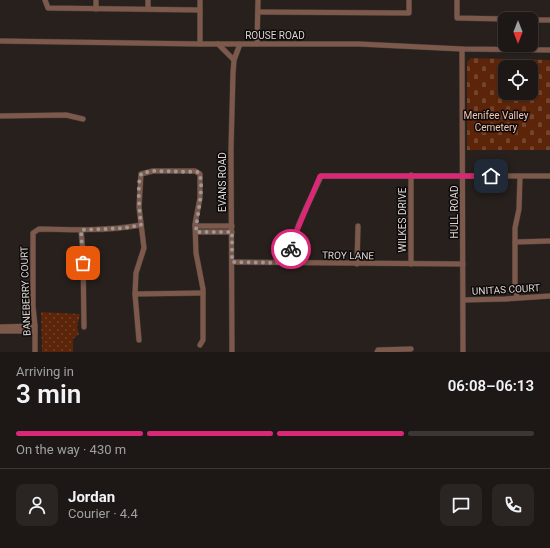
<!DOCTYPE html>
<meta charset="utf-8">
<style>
body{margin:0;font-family:Roboto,sans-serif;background:#2a2523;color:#f1f3f6;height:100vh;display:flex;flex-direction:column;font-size:15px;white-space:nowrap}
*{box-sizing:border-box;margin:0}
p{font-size:13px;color:#a0a0a1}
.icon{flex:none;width:22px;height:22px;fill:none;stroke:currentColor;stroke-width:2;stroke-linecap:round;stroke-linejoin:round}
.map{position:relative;height:352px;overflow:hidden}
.side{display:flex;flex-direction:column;background:#1d1816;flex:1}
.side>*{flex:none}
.needle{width:26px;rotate:180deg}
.tools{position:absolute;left:498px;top:12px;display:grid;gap:8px}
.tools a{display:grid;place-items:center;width:40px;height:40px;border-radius:8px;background:#1d1816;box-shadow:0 1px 3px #0004,0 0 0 1px #3b3735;font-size:20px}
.pin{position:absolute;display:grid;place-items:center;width:34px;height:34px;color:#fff;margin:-17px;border-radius:8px;box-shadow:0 2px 6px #0006}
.courier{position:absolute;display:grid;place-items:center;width:40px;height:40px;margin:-20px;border:3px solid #db2777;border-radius:50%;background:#fff;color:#222;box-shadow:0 1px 5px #0007}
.headline em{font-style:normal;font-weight:600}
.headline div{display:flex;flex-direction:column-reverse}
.headline{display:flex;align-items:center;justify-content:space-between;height:68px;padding:0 16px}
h1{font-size:26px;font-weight:600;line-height:30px}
.bar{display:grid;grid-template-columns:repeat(4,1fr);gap:6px 4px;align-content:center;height:48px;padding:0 16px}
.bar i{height:5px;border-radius:3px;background:#3b3735}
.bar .active{background:#db2777}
.bar p{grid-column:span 4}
.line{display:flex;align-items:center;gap:10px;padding:0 16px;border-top:1px solid #3b3735}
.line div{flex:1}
.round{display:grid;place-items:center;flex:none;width:42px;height:42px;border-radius:8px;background:#2a2523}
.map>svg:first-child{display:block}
.cemetery{fill:url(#cemetery-stones);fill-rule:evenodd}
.park{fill:url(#park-dots)}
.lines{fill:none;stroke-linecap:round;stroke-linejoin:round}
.minor-casing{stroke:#403a37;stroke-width:6}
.minor{stroke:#7d594b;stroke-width:5}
.done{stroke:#9d9795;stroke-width:4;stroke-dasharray:0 7.2}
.route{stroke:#db2777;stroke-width:5}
.labels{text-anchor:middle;stroke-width:3;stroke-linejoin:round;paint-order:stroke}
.street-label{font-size:10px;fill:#dcd7d5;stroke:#0e0a09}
.park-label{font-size:10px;fill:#f3c5b3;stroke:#0e0a09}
</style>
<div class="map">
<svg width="550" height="352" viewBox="0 0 550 352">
<defs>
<pattern id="cemetery-stones" width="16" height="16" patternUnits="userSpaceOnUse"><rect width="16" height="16" fill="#5c2409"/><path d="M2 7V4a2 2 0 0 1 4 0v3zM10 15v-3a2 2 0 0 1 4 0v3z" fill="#73432c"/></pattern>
<pattern id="park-dots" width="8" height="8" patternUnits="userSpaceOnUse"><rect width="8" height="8" fill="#5c2409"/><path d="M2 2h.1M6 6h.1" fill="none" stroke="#73432c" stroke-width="1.8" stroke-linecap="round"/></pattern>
</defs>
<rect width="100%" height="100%" fill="#27201d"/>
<path class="cemetery" d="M471,58l79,2v90h-83v-88zM505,67h26v26h-26z"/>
<polygon class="park" points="41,312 80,314 77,327 79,334 73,339 73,352 42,352"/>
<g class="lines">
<defs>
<g id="minor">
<polyline points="45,0 48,8 200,10"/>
<polyline points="96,0 96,9"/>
<polyline points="148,0 148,9"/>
<polyline points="200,0 200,44"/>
<polyline points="457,0 457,18 505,19"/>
<polyline points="258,12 409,13 409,0"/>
<polyline points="531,20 550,20"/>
<polyline points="0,41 200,44 359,44 462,49 550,50"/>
<polyline points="218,44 234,60"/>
<polyline points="257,44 258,0"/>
<polyline points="462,49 463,352"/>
<polyline points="0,116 66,115 83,119"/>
<polyline points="411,175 411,264"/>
<polyline points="195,226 232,226"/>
<polyline points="81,230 83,253 84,327"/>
<polyline points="196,232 232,232"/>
<polyline points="515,242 550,241"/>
<polyline points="232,262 463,264"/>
<path d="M290,263c1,-31 19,-59 31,-87h229"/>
<polyline points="357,264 358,226"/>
<polyline points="135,294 203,293"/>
<polyline points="517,298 515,283 515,228 519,209 520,176"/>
<polyline points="463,300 505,299 550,296"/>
<polyline points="0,327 35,326"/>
<polyline points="0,331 35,331"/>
<polyline points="139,340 135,294 136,273 144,248 139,207 141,174 153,171 195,171 200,174 200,198 195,224 196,253 203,289 203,340 200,345"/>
<path d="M35,352v-26l-2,-20v-73l6,-4c34,1 68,2 102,-4"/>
<polyline points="232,352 231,149 233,73 234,60 240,44"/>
<polyline points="377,352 378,350 411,349"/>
</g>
</defs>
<use href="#minor" class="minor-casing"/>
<use href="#minor" class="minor"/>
</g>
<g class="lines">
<path class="done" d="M83,263l-2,-33 44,-2 16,-3c-1,-10 -5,-45 1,-52l11,-2 45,1c8,10 -2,46 -2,60h36v30l58,1 1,-14"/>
<polyline class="route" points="291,249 296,233 320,176 491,176"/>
</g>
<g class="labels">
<g class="street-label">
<text x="275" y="39">ROUSE ROAD</text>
<text transform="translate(222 182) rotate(-90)" y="4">EVANS ROAD</text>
<text transform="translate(454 212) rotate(-90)" y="4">HULL ROAD</text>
<text transform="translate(402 220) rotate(-90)" y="4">WILKES DRIVE</text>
<text transform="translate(348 255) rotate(1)" y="4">TROY LANE</text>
<text transform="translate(506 289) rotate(-3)" y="4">UNITAS COURT</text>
<text transform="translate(25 291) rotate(-92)" y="4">BANEBERRY COURT</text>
</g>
<g class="park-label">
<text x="496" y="119">Menifee Valley<tspan x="496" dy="12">Cemetery</tspan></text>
</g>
</g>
</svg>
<div class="tools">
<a><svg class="needle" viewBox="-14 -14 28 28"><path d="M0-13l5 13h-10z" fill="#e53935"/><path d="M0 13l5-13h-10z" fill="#a0a0a1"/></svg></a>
<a><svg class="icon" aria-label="locate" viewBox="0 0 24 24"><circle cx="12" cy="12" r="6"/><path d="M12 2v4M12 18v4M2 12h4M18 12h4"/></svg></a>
</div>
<div class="pin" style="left:83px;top:263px;background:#ea580c"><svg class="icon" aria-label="bag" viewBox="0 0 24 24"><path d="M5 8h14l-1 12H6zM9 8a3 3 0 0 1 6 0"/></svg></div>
<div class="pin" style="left:491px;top:176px;background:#1f2937"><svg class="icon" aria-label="home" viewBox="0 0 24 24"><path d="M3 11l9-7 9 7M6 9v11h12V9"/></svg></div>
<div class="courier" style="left:291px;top:249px"><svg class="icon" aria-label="bike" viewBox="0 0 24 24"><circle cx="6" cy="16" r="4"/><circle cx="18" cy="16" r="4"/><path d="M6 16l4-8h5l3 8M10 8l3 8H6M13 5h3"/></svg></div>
</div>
<section class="side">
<div class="headline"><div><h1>3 min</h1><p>Arriving in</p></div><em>06:08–06:13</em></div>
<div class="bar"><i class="active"></i><i class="active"></i><i class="active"></i><i></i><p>On the way · 430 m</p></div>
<div class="line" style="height:72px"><a class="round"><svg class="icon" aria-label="person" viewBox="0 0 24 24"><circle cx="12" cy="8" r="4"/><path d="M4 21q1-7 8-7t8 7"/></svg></a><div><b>Jordan</b><p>Courier · 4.4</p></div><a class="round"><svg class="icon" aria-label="chat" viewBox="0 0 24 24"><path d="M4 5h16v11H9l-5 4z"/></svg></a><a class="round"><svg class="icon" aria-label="phone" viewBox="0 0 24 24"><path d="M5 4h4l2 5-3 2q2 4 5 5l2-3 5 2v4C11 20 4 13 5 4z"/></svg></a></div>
</section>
